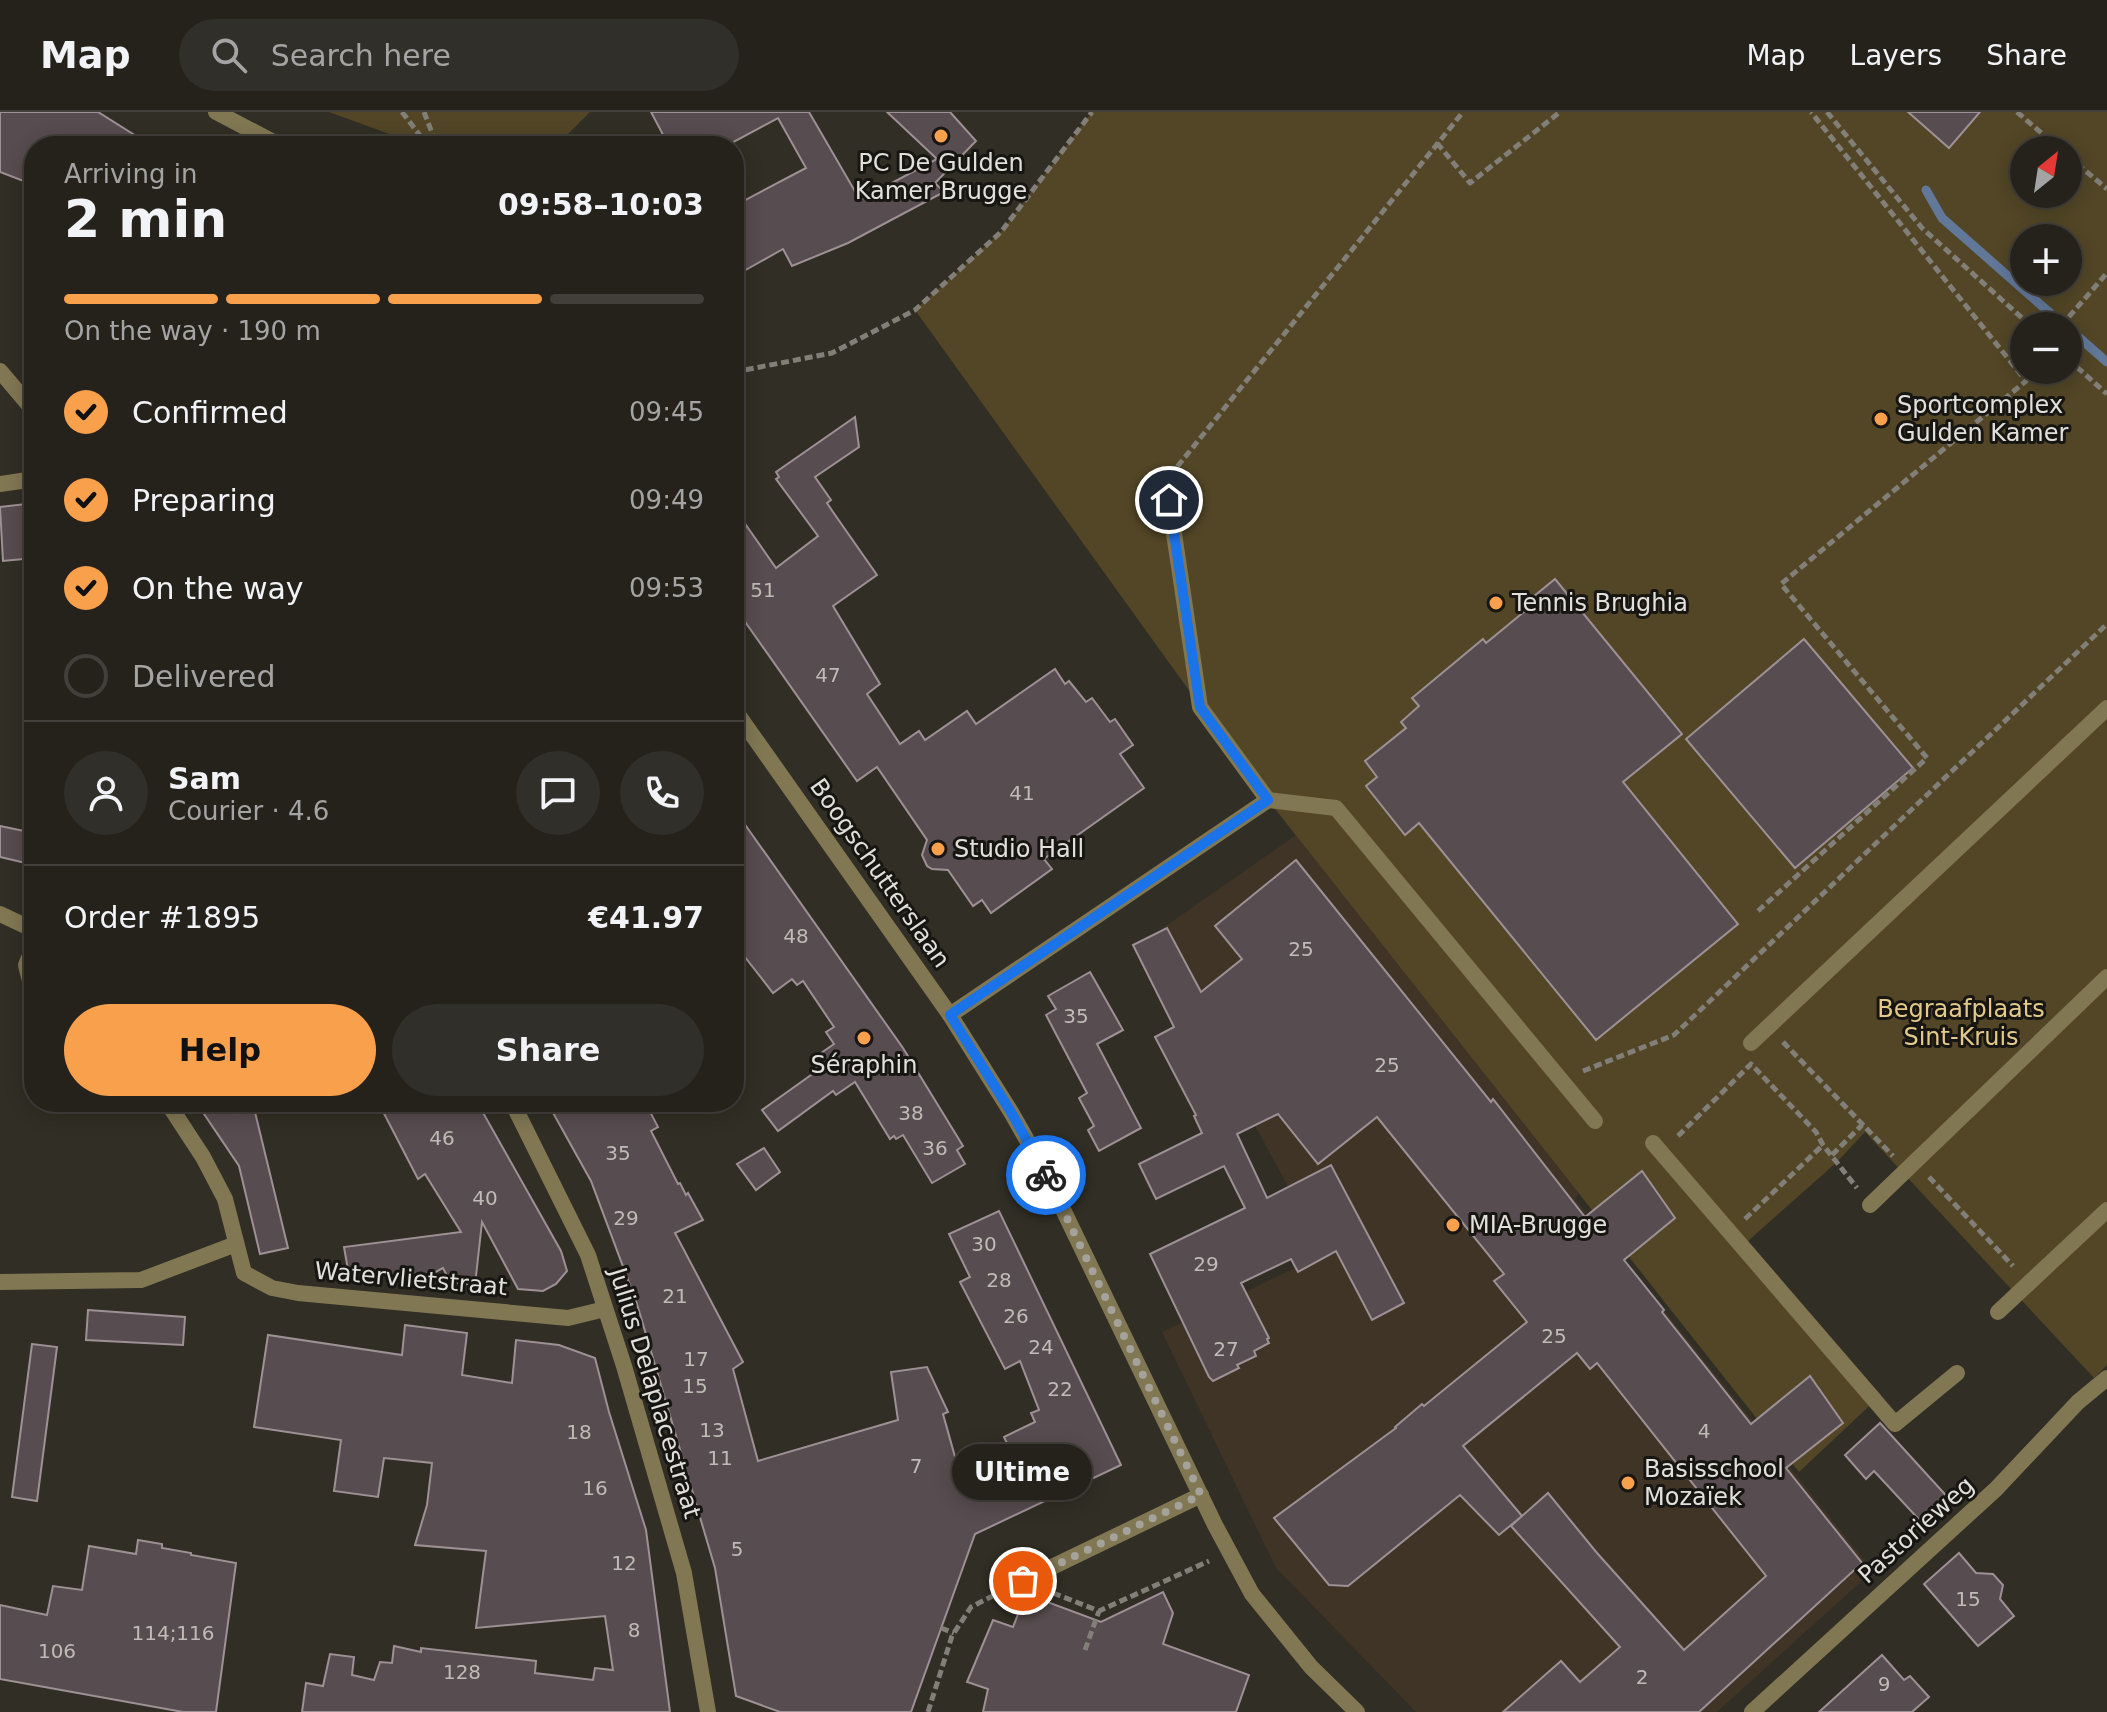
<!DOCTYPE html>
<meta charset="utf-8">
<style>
body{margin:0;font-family:"DejaVu Sans",sans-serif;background:#312f29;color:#f1f3f6;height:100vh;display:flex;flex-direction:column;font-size:30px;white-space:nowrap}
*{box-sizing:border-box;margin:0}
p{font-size:26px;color:#a3a4a3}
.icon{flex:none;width:44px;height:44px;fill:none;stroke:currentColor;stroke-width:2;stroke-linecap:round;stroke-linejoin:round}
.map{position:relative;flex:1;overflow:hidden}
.sheet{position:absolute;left:24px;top:24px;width:720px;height:976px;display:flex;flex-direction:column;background:#25221c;border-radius:32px;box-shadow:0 4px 20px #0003,0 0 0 2px #423f3b}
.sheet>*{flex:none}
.needle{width:52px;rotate:30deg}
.controls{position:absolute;left:2010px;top:24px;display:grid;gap:16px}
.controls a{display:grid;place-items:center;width:72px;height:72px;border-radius:50%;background:#25221c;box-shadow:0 4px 20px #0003,0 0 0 2px #423f3b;font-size:40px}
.pin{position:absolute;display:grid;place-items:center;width:68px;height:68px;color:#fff;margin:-34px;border:4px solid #fff;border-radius:50%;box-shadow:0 2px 8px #0007}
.courier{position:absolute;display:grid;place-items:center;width:80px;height:80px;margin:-40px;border:6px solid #1a73e8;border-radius:50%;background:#fff;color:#222;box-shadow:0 2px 10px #0007}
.bubble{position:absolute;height:56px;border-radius:28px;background:#25221c;box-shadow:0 4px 20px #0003,0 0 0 2px #423f3b;font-size:26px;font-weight:600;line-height:56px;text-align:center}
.overview em{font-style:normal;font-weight:600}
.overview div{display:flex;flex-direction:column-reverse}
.overview{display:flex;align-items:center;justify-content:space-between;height:136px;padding:0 40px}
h1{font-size:52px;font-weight:600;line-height:60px}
.bar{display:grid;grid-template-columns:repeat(4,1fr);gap:12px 8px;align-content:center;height:96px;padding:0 40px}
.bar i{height:10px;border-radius:6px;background:#423f3b}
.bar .on{background:#f9a04d}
.bar p{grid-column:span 4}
.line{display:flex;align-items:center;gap:20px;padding:0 40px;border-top:2px solid #423f3b}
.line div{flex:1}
.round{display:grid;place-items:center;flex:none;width:84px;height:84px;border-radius:42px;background:#312f29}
ol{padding:0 40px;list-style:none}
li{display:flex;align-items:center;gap:24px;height:88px}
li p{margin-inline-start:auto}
li .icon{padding:8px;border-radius:50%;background:#f9a04d;color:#111;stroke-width:4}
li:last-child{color:#a3a4a3}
li i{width:44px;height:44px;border:4px solid #423f3b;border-radius:50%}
.action{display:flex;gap:16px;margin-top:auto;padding:16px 40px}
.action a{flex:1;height:92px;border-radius:48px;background:#f9a04d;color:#111;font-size:32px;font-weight:600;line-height:92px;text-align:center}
.action a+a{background:#312f29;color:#f1f3f6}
header{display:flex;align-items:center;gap:48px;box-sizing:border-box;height:112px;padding:0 40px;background:#25221c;border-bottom:2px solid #423f3b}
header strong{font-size:38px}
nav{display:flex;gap:44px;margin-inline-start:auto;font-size:28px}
.search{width:560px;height:72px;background:#312f29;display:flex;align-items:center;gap:20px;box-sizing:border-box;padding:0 28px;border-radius:44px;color:#a3a4a3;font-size:30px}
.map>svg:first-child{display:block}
.education{fill:#3f3425}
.green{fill:#524626;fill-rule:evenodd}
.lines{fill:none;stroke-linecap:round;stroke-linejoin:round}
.stream{stroke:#627899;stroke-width:9}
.building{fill:#574c4f;stroke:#9e9195;stroke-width:2;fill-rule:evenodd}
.path{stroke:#817f77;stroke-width:5;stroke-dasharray:8 4;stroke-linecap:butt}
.lane{stroke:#817753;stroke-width:16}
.street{stroke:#817753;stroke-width:16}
.done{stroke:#a4a29b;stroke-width:8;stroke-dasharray:0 14.4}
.route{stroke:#1a73e8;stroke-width:10}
.poi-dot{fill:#f9a04d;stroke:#181612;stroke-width:3}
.labels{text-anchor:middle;stroke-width:6;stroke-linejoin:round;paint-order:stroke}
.number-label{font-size:20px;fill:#bfbbb7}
.poi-label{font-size:24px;fill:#e2e0da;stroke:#181612;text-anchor:start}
.street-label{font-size:24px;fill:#e2e0da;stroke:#181612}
.park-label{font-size:24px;fill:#e4ca8a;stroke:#181612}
</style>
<header>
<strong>Map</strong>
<div class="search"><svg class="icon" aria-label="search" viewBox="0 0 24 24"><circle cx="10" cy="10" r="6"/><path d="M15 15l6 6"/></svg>Search here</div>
<nav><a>Map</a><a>Layers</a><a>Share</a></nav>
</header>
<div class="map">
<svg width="2107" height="1600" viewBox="0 0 2107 1600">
<rect width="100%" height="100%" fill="#312e25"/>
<polygon class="education" points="1296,723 1572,1073 1579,1081 1575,1087 1873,1459 1717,1600 1416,1600 1276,1456 1162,1220 1324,1142 1221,950 1179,972 1155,925 1196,904 1150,825"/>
<g class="green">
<polygon points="329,0 590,0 556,34 396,34 392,23"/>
<path d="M1092,0h1015v1253l-13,13 -229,-246 -28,30 -89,79 133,154 -82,77 -531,-672 -353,-490 86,-78zM2024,38h44v44h-44zM2024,126h44v44h-44zM2024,214h44v44h-44z"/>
</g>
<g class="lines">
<g class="stream">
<polyline points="1926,78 1942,106 2050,201"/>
<polyline points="2075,222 2107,250"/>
</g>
</g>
<g class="building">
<polygon points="0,0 98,0 152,34 34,34 34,73 0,60"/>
<polygon points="651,0 809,0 860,88 937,47 887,0 950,0 976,29 935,71 944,80 848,131 792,154 783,137 742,160 734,145 734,94 806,56 778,6 726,34 669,34"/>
<polygon points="1908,0 1980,0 1949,36"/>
<polygon points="855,305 859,335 815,365 831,388 827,391 833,400 877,463 833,494 880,572 867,582 900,632 919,619 925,628 967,599 976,612 1055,557 1065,572 1069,569 1086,590 1092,586 1110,610 1115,607 1133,633 1120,642 1144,676 1044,747 1052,757 991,801 982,788 973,794 948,758 932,757 927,754 922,743 927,728 877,655 857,669 734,494 734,396 776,456 818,424 776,367 779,365 776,360"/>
<polygon points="34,391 34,446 3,449 0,395"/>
<polygon points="1555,467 1682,622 1623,670 1738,812 1596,928 1419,711 1405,723 1366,674 1377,665 1365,649 1406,616 1401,610 1419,594 1412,586 1483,527 1486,531 1525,499 1522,494"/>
<polygon points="1804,527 1913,656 1795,756 1686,627"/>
<polygon points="734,697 903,936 963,1034 957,1038 965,1052 932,1071 903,1023 896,1027 894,1024 890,1027 855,970 836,983 833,979 778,1019 762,998 818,958 811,948 834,932 826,920 834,915 803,869 797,873 792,867 773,881 734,831"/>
<polygon points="0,714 34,721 34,753 0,745"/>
<path d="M1296,748l195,242 2,-3 92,118 57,-46 33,47 -51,42 40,50 -2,2 89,112 59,-48 33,47 -57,45 76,95 -163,149h-196l58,-51 19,21 40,-35 -109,-121 11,-10 -23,19 -39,-40 -112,91 -19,-1 -55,-67 122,-90 -1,-1 27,-23 2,2 103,-84 -33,-41 10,-7 -127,-157 -59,47 -40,-50 -41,20 30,64 64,-33 73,138 -32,17 -36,-69 -38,21 -7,-13 -50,24 28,55 -2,1 2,4 -15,8 2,5 -19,9 2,3 -26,13 -4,-4 -59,-123 95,-46 -21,-42 -68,33 -17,-35 63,-31 -8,-17 2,-1 -41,-78 19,-10 -41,-82 34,-17 34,64 41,-33 -27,-33zM1577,1241l13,16 7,-6 169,213 -82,74 -87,-97 -49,-60 -26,23 -59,-70z"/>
<polygon points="1090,860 1123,918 1097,932 1141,1016 1099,1039 1088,1018 1094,1014 1079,986 1087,981 1046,903 1056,897 1048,884"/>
<polygon points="196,990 230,990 237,1001 254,996 288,1136 260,1142 239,1054"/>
<polygon points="378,990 477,990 561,1139 567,1159 556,1172 543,1179 518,1177 482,1110 475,1173 450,1170 443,1156 423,1167 348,1158 344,1135 461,1120 425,1062 418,1067"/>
<polygon points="547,990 645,990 658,1015 651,1019 678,1072 680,1071 686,1083 688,1081 703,1108 675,1121 743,1250 733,1257 758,1349 898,1308 891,1260 927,1255 948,1300 943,1302 961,1366 1012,1342 1004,1325 1035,1310 1031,1301 1039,1298 1020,1249 1005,1257 960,1170 970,1165 949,1122 999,1099 1121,1353 975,1422 911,1600 780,1600 736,1584 715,1456 637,1192 591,1069"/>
<polygon points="764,1036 780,1060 756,1078 737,1052"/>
<polygon points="88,1198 185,1205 183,1233 86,1228"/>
<polygon points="405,1213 467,1221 462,1263 512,1271 516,1228 559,1233 595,1246 609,1300 646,1418 670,1600 302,1600 306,1571 323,1574 330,1542 354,1545 352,1563 374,1568 380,1550 392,1551 394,1534 421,1540 421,1536 536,1549 535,1561 593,1568 595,1556 613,1558 605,1504 476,1516 486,1439 415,1433 427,1393 432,1351 384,1346 378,1385 334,1379 341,1328 254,1315 268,1223 402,1243"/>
<polygon points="32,1232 57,1235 37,1389 12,1385"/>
<polygon points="1880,1311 1952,1390 1926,1415 1874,1359 1866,1367 1845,1343"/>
<polygon points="138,1428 162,1432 162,1436 191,1441 191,1443 236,1451 216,1600 183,1600 0,1567 0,1493 47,1503 53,1474 82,1478 89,1434 136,1442"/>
<polygon points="1959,1441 1976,1461 1993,1462 2003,1473 2000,1487 2014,1504 1978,1534 1924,1472"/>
<polygon points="1163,1480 1173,1501 1163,1532 1249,1563 1236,1600 983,1600 988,1577 967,1570 993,1508 1013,1515 1026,1482 1101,1510"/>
<polygon points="1882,1543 1904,1568 1910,1564 1929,1585 1912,1600 1819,1600"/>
</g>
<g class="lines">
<g class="path">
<polyline points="402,0 428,34"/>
<polyline points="424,0 437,34"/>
<polyline points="1827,0 1922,116 2031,214"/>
<polyline points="2017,0 2061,38"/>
<polyline points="1437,31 1470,71 1560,0"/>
<polyline points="2068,44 2107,77"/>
<polyline points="2061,214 2107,161"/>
<polyline points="2068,247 2107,282"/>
<polyline points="734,260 832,241 915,198 1001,120 1092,0"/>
<polyline points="1174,366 1177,355 1463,0"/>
<polyline points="1758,799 1927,646 1781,472 2026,269 1811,0"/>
<polyline points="1783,930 1893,1044"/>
<polyline points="1583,959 1674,923 2107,512"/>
<polyline points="1678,1024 1751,952 1816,1020 1823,1033 1857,1076"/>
<polyline points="1832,1043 1862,1013"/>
<polyline points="1929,1065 2013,1154"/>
<polyline points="1745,1107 1823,1033"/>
<polyline points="1053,1481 1099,1499 1209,1449"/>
<polyline points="941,1516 954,1521"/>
<polyline points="1085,1538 1099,1499"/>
<polyline points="928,1600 952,1524 971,1495 1004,1478"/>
</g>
<g class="lane">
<polyline points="1268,688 1336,696 1595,1009"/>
<polyline points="950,903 1268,688 1200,595 1169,388"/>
</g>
<g class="street">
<polyline points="216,0 281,34"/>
<polyline points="0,259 34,299"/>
<polyline points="0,372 34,367"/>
<polyline points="734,597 950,903 1011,1000 1044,1058 1215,1413 1252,1482 1311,1555 1357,1600"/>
<polyline points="0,802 34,818"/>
<polyline points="34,834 26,853 34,885"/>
<polyline points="1751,931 2107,596"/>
<polyline points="167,990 203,1045 225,1087 244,1161 272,1176 298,1181 568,1206 605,1197"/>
<polyline points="512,990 588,1143 624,1254 684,1461 708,1600"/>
<polyline points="1653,1031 1895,1312 1957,1261"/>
<polyline points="1870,1093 2107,865"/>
<polyline points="0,1170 141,1168 236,1132"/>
<polyline points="1998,1200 2107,1098"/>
<polyline points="1023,1469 1201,1383"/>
<polyline points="1752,1600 1996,1377 2078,1290 2107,1266"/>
</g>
</g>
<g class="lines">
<polyline class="done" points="1023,1469 1201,1383 1046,1063"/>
<polyline class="route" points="1046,1063 1011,1000 950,903 1268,688 1200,595 1169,388"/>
</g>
<g class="poi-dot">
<circle cx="941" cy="24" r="8"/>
<circle cx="1881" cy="307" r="8"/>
<circle cx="1496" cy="491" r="8"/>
<circle cx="938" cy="737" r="8"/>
<circle cx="864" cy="926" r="8"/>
<circle cx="1453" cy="1113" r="8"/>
<circle cx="1628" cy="1371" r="8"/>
</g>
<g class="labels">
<g class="number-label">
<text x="763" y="485">51</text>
<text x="828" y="570">47</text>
<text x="1022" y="688">41</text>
<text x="796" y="831">48</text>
<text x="1301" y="844">25</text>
<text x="1076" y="911">35</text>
<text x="1387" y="960">25</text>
<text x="911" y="1008">38</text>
<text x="442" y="1033">46</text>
<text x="935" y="1043">36</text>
<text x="618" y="1048">35</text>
<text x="485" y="1093">40</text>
<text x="626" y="1113">29</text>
<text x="984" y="1139">30</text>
<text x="1206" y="1159">29</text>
<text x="999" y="1175">28</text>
<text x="675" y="1191">21</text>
<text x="1016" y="1211">26</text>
<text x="1554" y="1231">25</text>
<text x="1041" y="1242">24</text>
<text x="1226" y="1244">27</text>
<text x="696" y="1254">17</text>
<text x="695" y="1281">15</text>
<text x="1060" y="1284">22</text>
<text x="712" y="1325">13</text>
<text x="1704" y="1326">4</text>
<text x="579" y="1327">18</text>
<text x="720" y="1353">11</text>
<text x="916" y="1361">7</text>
<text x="595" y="1383">16</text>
<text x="737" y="1444">5</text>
<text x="624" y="1458">12</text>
<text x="1968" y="1494">15</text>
<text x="634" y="1525">8</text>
<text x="173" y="1528">114;116</text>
<text x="57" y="1546">106</text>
<text x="462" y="1567">128</text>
<text x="1642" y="1572">2</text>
<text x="1884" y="1579">9</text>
</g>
<g class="poi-label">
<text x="941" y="59" text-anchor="middle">PC De Gulden<tspan x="941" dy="28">Kamer Brugge</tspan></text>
<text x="1897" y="301">Sportcomplex<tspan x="1897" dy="28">Gulden Kamer</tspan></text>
<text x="1512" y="499">Tennis Brughia</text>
<text x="954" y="745">Studio Hall</text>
<text x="864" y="961" text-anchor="middle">Séraphin</text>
<text x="1469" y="1121">MIA-Brugge</text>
<text x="1644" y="1365">Basisschool<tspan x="1644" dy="28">Mozaïek</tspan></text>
</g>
<g class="street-label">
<text transform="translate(880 761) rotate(55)" y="8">Boogschutterslaan</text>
<text transform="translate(411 1167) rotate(5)" y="8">Watervlietstraat</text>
<text transform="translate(655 1281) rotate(73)" y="8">Julius Delaplacestraat</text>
<text transform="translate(1916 1418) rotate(-42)" y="8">Pastorieweg</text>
</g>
<g class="park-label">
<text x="1961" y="905">Begraafplaats<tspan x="1961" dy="28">Sint-Kruis</tspan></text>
</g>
</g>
</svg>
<div class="controls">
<a><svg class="needle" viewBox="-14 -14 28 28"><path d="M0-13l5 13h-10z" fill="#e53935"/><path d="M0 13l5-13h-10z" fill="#a3a4a3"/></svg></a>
<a>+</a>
<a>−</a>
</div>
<div class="pin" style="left:1023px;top:1469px;background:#ea580c"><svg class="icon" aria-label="bag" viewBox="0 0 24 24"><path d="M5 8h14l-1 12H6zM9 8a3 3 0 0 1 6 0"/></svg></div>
<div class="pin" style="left:1169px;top:388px;background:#1f2937"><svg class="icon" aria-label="home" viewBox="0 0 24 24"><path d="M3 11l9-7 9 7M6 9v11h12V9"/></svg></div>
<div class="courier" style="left:1046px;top:1063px"><svg class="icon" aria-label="bike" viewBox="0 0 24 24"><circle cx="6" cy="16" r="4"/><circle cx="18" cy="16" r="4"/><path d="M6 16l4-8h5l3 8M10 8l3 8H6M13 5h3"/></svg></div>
<div class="bubble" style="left:952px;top:1332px;width:140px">Ultime</div>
<section class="sheet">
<div class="overview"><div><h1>2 min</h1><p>Arriving in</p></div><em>09:58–10:03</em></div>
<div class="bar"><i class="on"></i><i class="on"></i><i class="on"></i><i></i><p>On the way · 190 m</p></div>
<ol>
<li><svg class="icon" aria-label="check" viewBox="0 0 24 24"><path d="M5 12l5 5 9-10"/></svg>Confirmed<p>09:45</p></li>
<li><svg class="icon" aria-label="check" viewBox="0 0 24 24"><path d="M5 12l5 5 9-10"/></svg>Preparing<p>09:49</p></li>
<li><svg class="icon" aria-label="check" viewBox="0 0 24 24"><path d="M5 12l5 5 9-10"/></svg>On the way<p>09:53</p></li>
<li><i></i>Delivered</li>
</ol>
<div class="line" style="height:144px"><a class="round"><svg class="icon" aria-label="person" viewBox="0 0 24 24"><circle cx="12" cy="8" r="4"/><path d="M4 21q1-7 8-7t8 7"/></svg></a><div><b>Sam</b><p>Courier · 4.6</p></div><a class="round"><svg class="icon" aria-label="chat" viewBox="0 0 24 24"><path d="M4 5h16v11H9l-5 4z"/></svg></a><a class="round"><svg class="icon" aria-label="phone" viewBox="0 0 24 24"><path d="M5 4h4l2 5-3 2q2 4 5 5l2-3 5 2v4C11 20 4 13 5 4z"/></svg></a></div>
<div class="line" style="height:104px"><div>Order #1895</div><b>€41.97</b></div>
<div class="action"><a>Help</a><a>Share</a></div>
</section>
</div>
